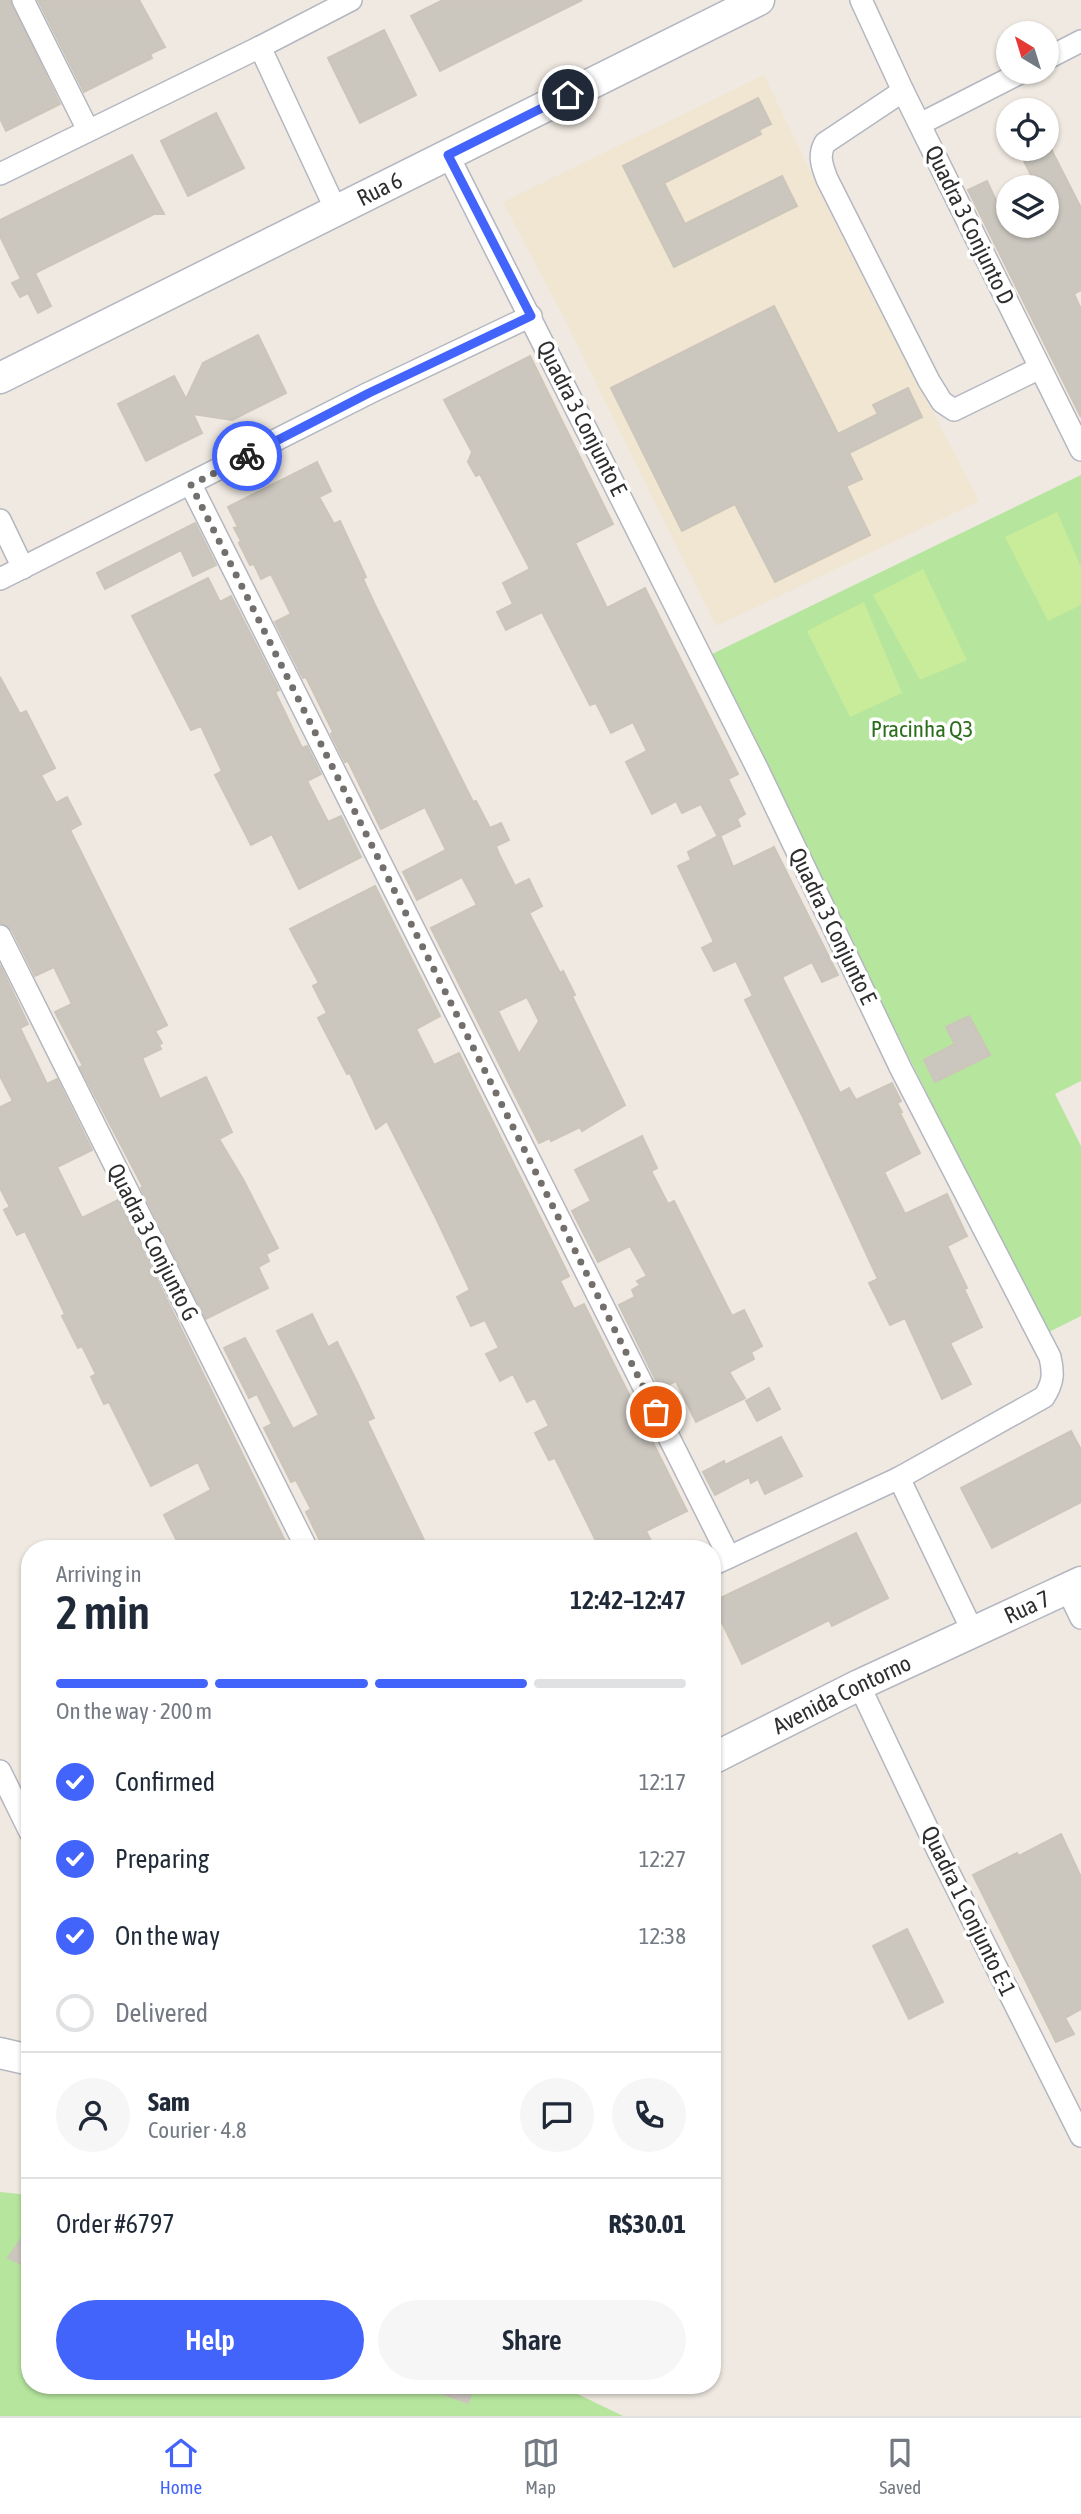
<!DOCTYPE html>
<meta charset="utf-8">
<style>
body{margin:0;font-family:"Asap Condensed",sans-serif;background:#f6f6f7;color:#1f2937;height:100vh;display:flex;flex-direction:column;font-size:26px;white-space:nowrap}
*{box-sizing:border-box;margin:0}
p{font-size:23px;color:#747a83}
.icon{flex:none;width:38px;height:38px;fill:none;stroke:currentColor;stroke-width:2;stroke-linecap:round;stroke-linejoin:round}
.map{position:relative;flex:1;overflow:hidden}
.panel{position:absolute;left:21px;top:1540px;width:700px;height:854px;display:flex;flex-direction:column;background:#fff;border-radius:28px;box-shadow:0 2px 5px #0004}
.panel>*{flex:none}
.needle{width:46px;rotate:322deg}
.controls{position:absolute;left:996px;top:21px;display:grid;gap:14px}
.controls a{display:grid;place-items:center;width:63px;height:63px;border-radius:50%;background:#fff;box-shadow:0 2px 5px #0004;font-size:35px}
.pin{position:absolute;display:grid;place-items:center;width:60px;height:60px;color:#fff;margin:-30px;border:4px solid #fff;border-radius:50%;box-shadow:0 2px 7px #0007}
.courier{position:absolute;display:grid;place-items:center;width:70px;height:70px;margin:-35px;border:5px solid #4264fb;border-radius:50%;background:#fff;color:#222;box-shadow:0 2px 9px #0007}
.overview em{font-style:normal;font-weight:600}
.overview div{display:flex;flex-direction:column-reverse}
.overview{display:flex;align-items:center;justify-content:space-between;height:119px;padding:0 35px}
h1{font-size:46px;font-weight:600;line-height:52px}
.bar{display:grid;grid-template-columns:repeat(4,1fr);gap:10px 7px;align-content:center;height:84px;padding:0 35px}
.bar i{height:9px;border-radius:5px;background:#e0e1e3}
.bar .on{background:#4264fb}
.bar p{grid-column:span 4}
.line{display:flex;align-items:center;gap:18px;padding:0 35px;border-top:2px solid #e0e1e3}
.line div{flex:1}
.round{display:grid;place-items:center;flex:none;width:74px;height:74px;border-radius:37px;background:#f6f6f7}
ol{padding:0 35px;list-style:none}
li{display:flex;align-items:center;gap:21px;height:77px}
li p{margin-inline-start:auto}
li .icon{padding:7px;border-radius:50%;background:#4264fb;color:#fff;stroke-width:4}
li:last-child{color:#747a83}
li i{width:38px;height:38px;border:4px solid #e0e1e3;border-radius:50%}
.primary-button{display:flex;gap:14px;margin-top:auto;padding:14px 35px}
.primary-button a{flex:1;height:80px;border-radius:42px;background:#4264fb;color:#fff;font-size:28px;font-weight:600;line-height:80px;text-align:center}
.primary-button a+a{background:#f6f6f7;color:#1f2937}
.dock{display:flex;justify-content:space-around;align-items:center;height:98px;border-top:2px solid #e0e1e3;background:#fff;font-size:19px;color:#747a83}
.dock a{display:grid;justify-items:center;gap:4px}
.dock .on{color:#4264fb}
.map>svg:first-child{display:block}
.education{fill:#f0e6d1}
.green{fill:#b6e59e}
.pitch{fill:#c9ec9a}
.building{fill:#cbc7bf;stroke:#cbc5ba;stroke-width:2;fill-rule:evenodd}
.lines{fill:none;stroke-linecap:round;stroke-linejoin:round}
.street-casing{stroke:#b4b7c1;stroke-width:24}
.secondary-casing{stroke:#b4b7c1;stroke-width:33}
.street{stroke:#fff;stroke-width:21}
.secondary{stroke:#fff;stroke-width:30}
.done{stroke:#726f6d;stroke-width:7;stroke-dasharray:0 12.6}
.route{stroke:#4264fb;stroke-width:9}
.labels{text-anchor:middle;stroke-width:7;stroke-linejoin:round;paint-order:stroke}
.street-label{font-size:23px;fill:#2e2e2e;stroke:#fff}
.park-label{font-size:23px;fill:#2c6e1b;stroke:#fff}
</style>
<div class="map">
<svg width="1081" height="2416" viewBox="0 0 1081 2416">
<rect width="100%" height="100%" fill="#efe9e1"/>
<polygon class="education" points="764,75 834,221 979,501 716,626 563,316 503,202"/>
<g class="green">
<polygon points="1081,475 1081,1081 1055,1094 1081,1146 1081,1316 1047,1333 708,656"/>
<polygon points="0,2192 30,2195 30,2385 559,2385 623,2416 0,2416"/>
</g>
<g class="pitch">
<polygon points="1057,512 1081,567 1081,605 1048,621 1005,537"/>
<polygon points="923,569 967,660 920,680 873,595"/>
<polygon points="864,602 902,693 850,717 807,631"/>
</g>
<g class="building">
<polygon points="0,0 10,0 60,104 6,131 0,118"/>
<polygon points="38,0 139,0 165,47 150,54 152,58 84,92"/>
<polygon points="443,0 582,0 440,71 411,16"/>
<polygon points="384,30 416,95 360,123 328,58"/>
<polygon points="758,98 771,124 759,130 761,134 664,183 685,224 782,176 797,206 674,267 623,166"/>
<polygon points="216,113 244,168 188,196 161,141"/>
<polygon points="1018,149 1051,149 1081,208 1081,290 1074,294 1081,309 1081,417 968,190 987,181 1000,209 1008,206 1008,226 1046,226 1046,187 1037,187"/>
<polygon points="132,155 164,214 154,214 35,273 51,306 38,313 28,293 20,297 12,283 21,279 0,236 0,220"/>
<polygon points="774,306 838,434 878,414 873,405 908,388 922,417 849,453 862,479 846,486 870,535 775,582 735,504 682,531 611,388"/>
<polygon points="258,335 286,393 232,420 193,414 202,433 146,461 118,404 174,376 186,399 203,363"/>
<polygon points="530,356 613,524 575,543 607,608 645,588 738,774 728,779 745,814 737,819 740,826 718,837 701,804 682,813 676,801 652,814 626,762 647,751 633,722 611,733 596,703 590,705 542,612 506,630 497,612 513,604 503,583 530,569 480,474 476,476 468,462 472,452 444,400"/>
<path d="M317,462l14,29 -12,6 15,27 6,-3 26,56 -3,2 11,24 99,199 3,-1 14,27 11,-5 8,17 -13,6 3,8 16,32 14,-7 13,27 -13,7 31,60 3,-2 12,24 -3,1 53,109 -43,26 -2,-4 -29,14 -1,-3 -11,5 -108,-215 46,-23 -15,-28 -45,23 -14,-28 43,-22 -21,-43 -44,22 -33,-68 -3,1 -14,-28 2,-2 -27,-55 -3,1 -28,-56 16,-8 -20,-40 -10,5 -7,-15 -4,1 -11,-22 2,-2 -7,-13 4,-1 -10,-20zM527,997l12,24 -20,33 -21,-43z"/>
<polygon points="195,523 216,565 193,576 181,550 105,589 97,573"/>
<polygon points="208,578 220,602 231,596 279,690 275,692 302,748 307,746 321,774 307,781 328,822 341,816 361,857 299,889 272,834 251,845 215,775 222,771 201,726 191,730 132,616"/>
<polygon points="0,677 20,714 26,711 55,768 41,775 56,803 67,797 81,824 70,830 167,1025 155,1031 162,1043 159,1045 161,1049 142,1058 160,1099 206,1077 232,1132 219,1139 244,1181 278,1248 266,1254 269,1261 258,1267 268,1288 206,1319 141,1188 143,1187 80,1067 83,1066 55,1012 72,1004 54,967 35,976 12,930 7,925 0,923"/>
<polygon points="720,835 733,867 774,847 838,975 822,982 812,962 782,977 840,1093 849,1088 856,1100 892,1083 901,1101 897,1103 902,1112 900,1113 920,1153 884,1172 905,1214 947,1194 967,1236 947,1246 967,1288 964,1289 982,1327 950,1343 971,1384 942,1399 905,1318 890,1325 869,1283 878,1279 803,1117 745,1000 753,996 736,961 714,971 702,948 714,942 678,866 691,860 688,852"/>
<polygon points="375,886 440,1016 416,1029 434,1065 459,1053 569,1276 560,1281 574,1309 584,1304 687,1511 646,1531 655,1549 600,1549 555,1458 549,1460 535,1433 549,1426 535,1398 527,1402 513,1374 500,1381 486,1354 499,1348 485,1320 471,1326 457,1297 470,1290 435,1216 387,1121 376,1129 350,1073 347,1074 318,1018 327,1013 313,986 319,983 290,929"/>
<polygon points="0,965 28,1024 20,1028 47,1084 57,1079 92,1150 57,1167 82,1218 118,1200 289,1549 181,1549 164,1515 211,1490 198,1462 151,1486 109,1402 104,1404 91,1377 96,1374 82,1346 78,1348 62,1316 65,1314 25,1231 17,1235 4,1210 10,1207 0,1188 0,1107 13,1101 0,1076"/>
<polygon points="969,1016 990,1055 935,1082 924,1060 955,1044 946,1027"/>
<polygon points="642,1136 657,1168 651,1171 668,1204 674,1201 732,1316 744,1310 762,1346 751,1352 754,1359 729,1372 745,1398 696,1422 676,1381 660,1389 619,1305 635,1297 632,1290 640,1285 637,1281 647,1276 630,1246 598,1262 572,1211 591,1201 575,1170"/>
<polygon points="312,1314 328,1347 337,1342 356,1380 374,1418 367,1421 424,1540 408,1549 324,1549 306,1512 311,1509 296,1480 291,1482 264,1428 272,1424 257,1394 249,1398 224,1348 245,1338 293,1429 319,1415 277,1331"/>
<polygon points="769,1388 780,1409 757,1421 746,1401"/>
<polygon points="1071,1431 1081,1450 1081,1502 992,1548 961,1488"/>
<polygon points="781,1437 802,1476 765,1494 758,1479 751,1483 749,1477 715,1495 703,1472 724,1461 725,1465"/>
<polygon points="856,1533 888,1598 832,1626 829,1620 742,1664 712,1602"/>
<polygon points="1061,1834 1081,1877 1081,2009 1065,2018 1074,2034 1056,2042 973,1875 1017,1853 1019,1856"/>
<polygon points="907,1929 943,2002 909,2019 873,1946"/>
<polygon points="30,2226 30,2256 22,2264 8,2258"/>
<polygon points="425,2385 474,2385 468,2403 424,2387"/>
</g>
<g class="lines">
<defs>
<g id="street">
<polyline points="23,0 88,130"/>
<polyline points="861,0 903,91 1081,450"/>
<polyline points="260,47 336,210"/>
<polyline points="1046,59 1081,41"/>
<path d="M903,91l-78,52c-7,12 -3,23 2,36l102,202 13,21 12,8 86,-42"/>
<polyline points="920,124 1022,72"/>
<path d="M448,155l310,615 143,299 149,288c4,17 3,26 -6,40l-145,81 74,154"/>
<polyline points="0,174 260,47 351,0"/>
<polyline points="191,485 729,1557"/>
<polyline points="0,520 23,568"/>
<polyline points="0,579 369,393 531,316"/>
<polyline points="0,936 307,1549"/>
<polyline points="712,1565 899,1478"/>
<polyline points="1067,1589 1081,1618"/>
<polyline points="859,1685 938,1851 1081,2136"/>
<polyline points="0,1771 30,1832"/>
</g>
<g id="secondary">
<path id="s1" d="M0,378l759,-378"/>
<path id="s2" d="M712,1759l147,-74 222,-103"/>
<polyline points="0,2053 30,2060"/>
</g>
</defs>
<use href="#street" class="street-casing"/>
<use href="#secondary" class="secondary-casing"/>
<use href="#street" class="street"/>
<use href="#secondary" class="secondary"/>
</g>
<g class="lines">
<polyline class="done" points="247,456 191,485 656,1412"/>
<polyline class="route" points="247,456 369,393 531,316 448,155 568,95"/>
</g>
<g class="labels">
<g class="street-label">
<text dy="8" stroke="none"><textPath href="#s1" startOffset="424">Rua 6</textPath></text>
<text transform="translate(970 225) rotate(64)" y="8">Quadra 3 Conjunto D</text>
<text transform="translate(582 418) rotate(63)" y="8">Quadra 3 Conjunto E</text>
<text transform="translate(833 926) rotate(64)" y="8">Quadra 3 Conjunto E</text>
<text transform="translate(153 1242) rotate(63)" y="8">Quadra 3 Conjunto G</text>
<text dy="8" stroke="none"><textPath href="#s2" startOffset="350">Rua 7</textPath></text>
<text dy="8" stroke="none"><textPath href="#s2" startOffset="145">Avenida Contorno</textPath></text>
<text transform="translate(969 1911) rotate(64)" y="8">Quadra 1 Conjunto E-1</text>
</g>
<g class="park-label">
<text x="922" y="737">Pracinha Q3</text>
</g>
</g>
</svg>
<div class="controls">
<a><svg class="needle" viewBox="-14 -14 28 28"><path d="M0-13l5 13h-10z" fill="#e53935"/><path d="M0 13l5-13h-10z" fill="#747a83"/></svg></a>
<a><svg class="icon" aria-label="locate" viewBox="0 0 24 24"><circle cx="12" cy="12" r="6"/><path d="M12 2v4M12 18v4M2 12h4M18 12h4"/></svg></a>
<a><svg class="icon" aria-label="layers" viewBox="0 0 24 24"><path d="M12 4l9 5-9 5-9-5zM3 14l9 5 9-5"/></svg></a>
</div>
<div class="pin" style="left:656px;top:1412px;background:#ea580c"><svg class="icon" aria-label="bag" viewBox="0 0 24 24"><path d="M5 8h14l-1 12H6zM9 8a3 3 0 0 1 6 0"/></svg></div>
<div class="pin" style="left:568px;top:95px;background:#1f2937"><svg class="icon" aria-label="home" viewBox="0 0 24 24"><path d="M3 11l9-7 9 7M6 9v11h12V9"/></svg></div>
<div class="courier" style="left:247px;top:456px"><svg class="icon" aria-label="bike" viewBox="0 0 24 24"><circle cx="6" cy="16" r="4"/><circle cx="18" cy="16" r="4"/><path d="M6 16l4-8h5l3 8M10 8l3 8H6M13 5h3"/></svg></div>
<section class="panel">
<div class="overview"><div><h1>2 min</h1><p>Arriving in</p></div><em>12:42–12:47</em></div>
<div class="bar"><i class="on"></i><i class="on"></i><i class="on"></i><i></i><p>On the way · 200 m</p></div>
<ol>
<li><svg class="icon" aria-label="check" viewBox="0 0 24 24"><path d="M5 12l5 5 9-10"/></svg>Confirmed<p>12:17</p></li>
<li><svg class="icon" aria-label="check" viewBox="0 0 24 24"><path d="M5 12l5 5 9-10"/></svg>Preparing<p>12:27</p></li>
<li><svg class="icon" aria-label="check" viewBox="0 0 24 24"><path d="M5 12l5 5 9-10"/></svg>On the way<p>12:38</p></li>
<li><i></i>Delivered</li>
</ol>
<div class="line" style="height:126px"><a class="round"><svg class="icon" aria-label="person" viewBox="0 0 24 24"><circle cx="12" cy="8" r="4"/><path d="M4 21q1-7 8-7t8 7"/></svg></a><div><b>Sam</b><p>Courier · 4.8</p></div><a class="round"><svg class="icon" aria-label="chat" viewBox="0 0 24 24"><path d="M4 5h16v11H9l-5 4z"/></svg></a><a class="round"><svg class="icon" aria-label="phone" viewBox="0 0 24 24"><path d="M5 4h4l2 5-3 2q2 4 5 5l2-3 5 2v4C11 20 4 13 5 4z"/></svg></a></div>
<div class="line" style="height:91px"><div>Order #6797</div><b>R$30.01</b></div>
<div class="primary-button"><a>Help</a><a>Share</a></div>
</section>
</div>
<nav class="dock">
<a class="on"><svg class="icon" aria-label="home" viewBox="0 0 24 24"><path d="M3 11l9-7 9 7M6 9v11h12V9"/></svg>Home</a>
<a><svg class="icon" aria-label="map" viewBox="0 0 24 24"><path d="M3 6l6-2 6 2 6-2v14l-6 2-6-2-6 2zM9 4v14M15 6v14"/></svg>Map</a>
<a><svg class="icon" aria-label="saved" viewBox="0 0 24 24"><path d="M7 4h10v16l-5-4-5 4z"/></svg>Saved</a>
</nav>
